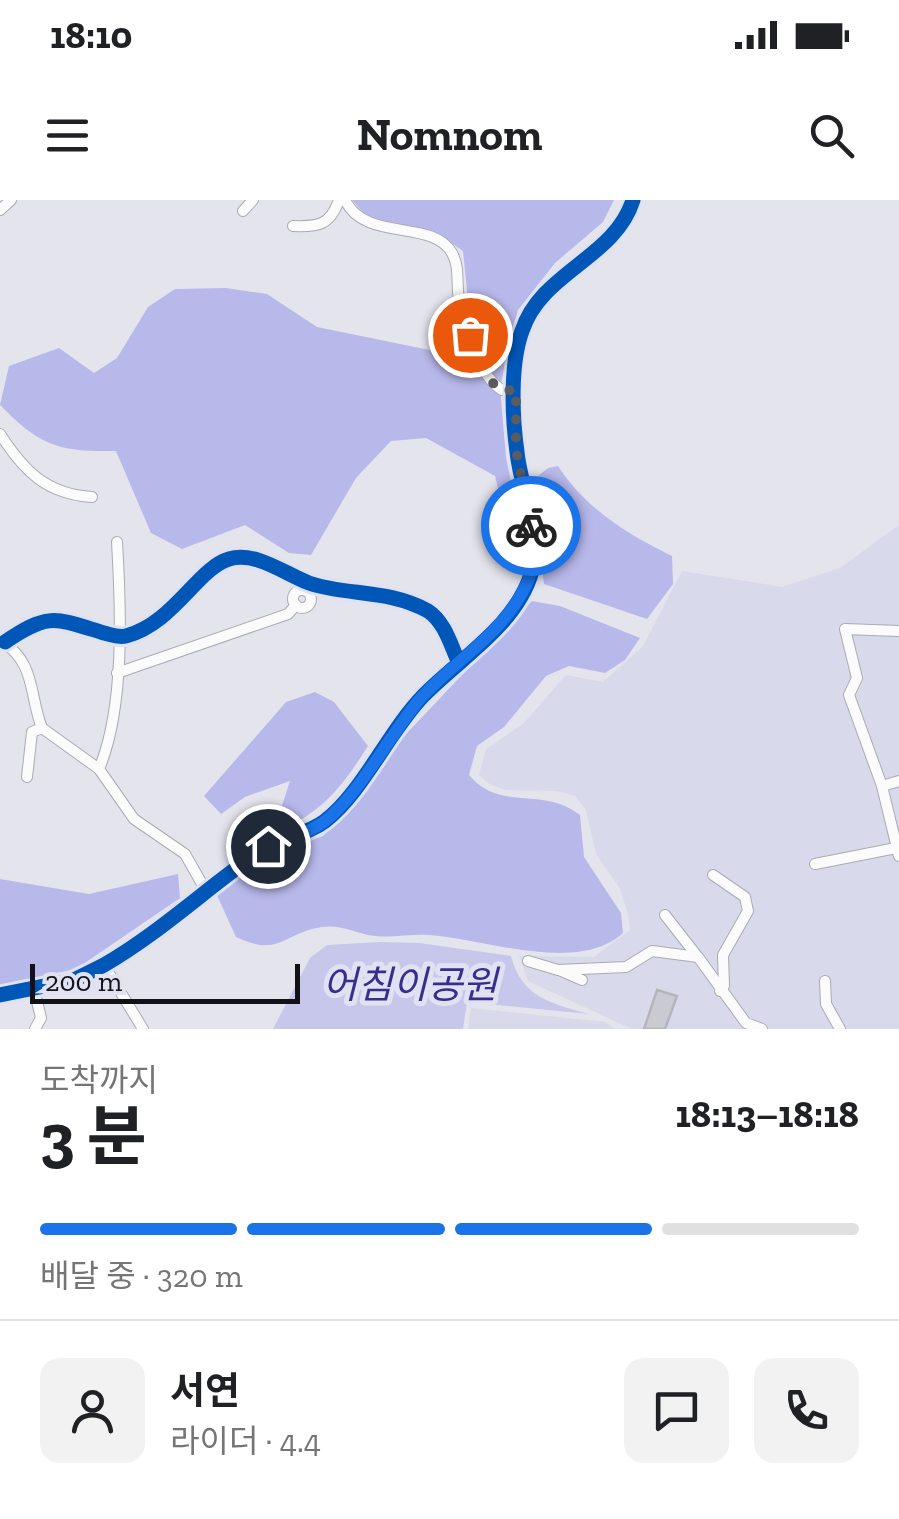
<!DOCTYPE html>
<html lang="ko">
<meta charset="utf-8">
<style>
body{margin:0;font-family:"Zilla Slab","Noto Sans KR",serif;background:#f2f2f2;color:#202124;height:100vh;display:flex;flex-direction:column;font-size:38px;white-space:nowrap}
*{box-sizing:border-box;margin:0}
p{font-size:32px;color:#757577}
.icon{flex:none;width:55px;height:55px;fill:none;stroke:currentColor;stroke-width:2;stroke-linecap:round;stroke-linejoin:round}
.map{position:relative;height:829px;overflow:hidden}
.details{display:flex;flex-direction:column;background:#fff;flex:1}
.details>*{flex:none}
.scale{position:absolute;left:30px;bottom:25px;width:270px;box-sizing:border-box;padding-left:10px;border:5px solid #111117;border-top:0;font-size:28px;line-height:35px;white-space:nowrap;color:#111117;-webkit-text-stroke:8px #e0e1f1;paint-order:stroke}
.pin{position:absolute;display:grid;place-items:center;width:85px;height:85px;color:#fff;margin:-42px;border:5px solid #fff;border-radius:50%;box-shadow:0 2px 10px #0007}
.courier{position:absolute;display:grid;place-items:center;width:100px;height:100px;margin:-50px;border:8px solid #1a73e8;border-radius:50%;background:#fff;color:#222;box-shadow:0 2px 12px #0007}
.summary em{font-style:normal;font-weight:700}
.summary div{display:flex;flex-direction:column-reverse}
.summary{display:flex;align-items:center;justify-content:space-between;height:170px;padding:0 40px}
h1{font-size:65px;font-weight:700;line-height:75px}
.bar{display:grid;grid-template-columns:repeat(4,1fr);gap:15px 10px;align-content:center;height:120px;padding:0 40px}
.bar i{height:12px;border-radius:8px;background:#e0e0e0}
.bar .current{background:#1a73e8}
.bar p{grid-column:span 4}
.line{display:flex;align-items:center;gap:25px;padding:0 40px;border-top:2px solid #e0e0e0}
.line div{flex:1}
.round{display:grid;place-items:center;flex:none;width:105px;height:105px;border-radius:20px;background:#f2f2f2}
.status{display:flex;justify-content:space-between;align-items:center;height:70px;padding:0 50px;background:#fff;direction:ltr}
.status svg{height:28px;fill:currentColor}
header{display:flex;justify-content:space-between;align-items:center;height:130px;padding:0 40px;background:#fff;font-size:45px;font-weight:700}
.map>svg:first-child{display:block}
.built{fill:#d8d9ea}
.green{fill:#c6c7ea}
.forest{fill:#b8b9eb}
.building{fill:#cacbd2;stroke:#b4b5bc;stroke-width:2.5}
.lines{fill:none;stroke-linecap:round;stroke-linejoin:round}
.minor-casing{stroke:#aaabb2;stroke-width:12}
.minor{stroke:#fbfbfc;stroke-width:10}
.cycleway-casing{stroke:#e0e1f1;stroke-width:21}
.cycleway{stroke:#0057b8;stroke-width:15}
.done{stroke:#5b5b62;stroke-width:10;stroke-dasharray:0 18}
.route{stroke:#1a73e8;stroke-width:12}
.labels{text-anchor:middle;stroke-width:10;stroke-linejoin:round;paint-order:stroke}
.park-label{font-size:38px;font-style:italic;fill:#392d8d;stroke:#e0e1f1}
</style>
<div class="status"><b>18:10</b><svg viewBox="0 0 49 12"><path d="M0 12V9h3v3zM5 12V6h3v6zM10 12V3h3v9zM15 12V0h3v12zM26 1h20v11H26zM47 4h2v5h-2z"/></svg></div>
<header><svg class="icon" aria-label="menu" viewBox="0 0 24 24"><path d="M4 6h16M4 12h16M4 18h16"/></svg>Nomnom<svg class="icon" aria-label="search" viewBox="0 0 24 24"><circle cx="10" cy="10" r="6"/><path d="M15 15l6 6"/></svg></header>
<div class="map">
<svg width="899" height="829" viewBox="0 0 899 829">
<rect width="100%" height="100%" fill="#e4e4ed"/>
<g class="built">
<polygon points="899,325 899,829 632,829 528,781 519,756 594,757 630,730 628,713 619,687 596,654 586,610 575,596 557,591 505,590 488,583 479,575 486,549 523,524 566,475 603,482 643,446 682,371 782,387 840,368"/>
<polygon points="471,808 605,822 615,829 468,829"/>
</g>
<path class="green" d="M380,742l39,1 92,13c10,41 41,48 78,58l-122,-12 -4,27h-190l37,-71 17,-13z"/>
<g class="forest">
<path d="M352,0h262l-11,22 -48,41 -37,47 -18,77 6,71 14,65 -16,-10 -9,-37 -69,-38 -35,3 -35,37 -45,77 -22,-2 -44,-28 -63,24 -31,-16 -35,-82c-57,1 -76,-5 -116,-46l9,-39 50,-18 35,25 23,-15 31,-51 27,-18 51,-1 41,6 50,33 137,28 17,-25 -8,-79 -28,-19 -61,-7z"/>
<path d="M558,266c27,42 69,68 114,90l1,28 -26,35 -103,-35 -12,-103 16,-13z"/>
<path d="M532,401l28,5 80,32 -15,22 -20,13 -36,-7 -23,10 -42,51 -27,19 -8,29c32,38 73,10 111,40l4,42 37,56 2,20c-46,42 -141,5 -194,2 -18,-1 -37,3 -54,1 -18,-2 -34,-12 -53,-9 -40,6 -42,31 -86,10l-21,-46 48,-33 60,-22 45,-46 21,-38z"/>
<path d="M315,492l19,10 34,44c-32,51 -55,75 -114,94l-5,-11 30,-14 11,-34 -45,16 -24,17 -17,-18 82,-94z"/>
<polygon points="178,674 180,698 76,769 0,788 0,679 89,694"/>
</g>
<polygon class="building" points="657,790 677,796 665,829 644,829"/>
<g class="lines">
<defs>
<g id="minor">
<path d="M345,0c21,43 87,18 107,53 8,14 4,31 7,46 5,27 19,76 43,91h14"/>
<polyline points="0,10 11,0"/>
<polyline points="243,11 253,0"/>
<path d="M293,26c26,1 37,-1 46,-26"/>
<path d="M0,234c24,37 46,60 92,63"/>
<circle cx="302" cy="399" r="9"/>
<polyline points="899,431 845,429 857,478 849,495 882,586 899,656"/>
<path d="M1,441c35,21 28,54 41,87l57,41 35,50 51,35 21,37"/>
<path d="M5,442c44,-30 50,-24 99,-9 8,2 14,5 22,3 47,-12 72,-68 103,-77 27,-8 56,15 80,24 38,13 80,6 119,28 17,11 23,35 31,52"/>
<polyline points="117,473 288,414 296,405"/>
<path d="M99,569c26,-62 22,-160 18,-227"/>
<polyline points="27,577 32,532 42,528"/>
<polyline points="882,586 899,581"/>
<polyline points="815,664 896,648"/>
<polyline points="713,675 745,697 748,711 723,755 724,786 720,791"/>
<polyline points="665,715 697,756"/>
<polyline points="528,761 558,770 626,767 652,751 698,757 746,823 762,829"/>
<polyline points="104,765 143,829"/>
<polyline points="559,770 582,780"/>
<polyline points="825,781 826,804 840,829"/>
<polyline points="34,789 41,818 35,829"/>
<path d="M0,795l74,-15 30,-15c57,-33 105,-79 159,-116 19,-12 44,-14 62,-28 37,-28 64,-90 98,-125 37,-38 94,-71 109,-125 10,-38 -11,-81 -15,-119 -5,-36 -7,-88 5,-121 19,-59 93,-73 111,-131"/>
</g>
</defs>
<use href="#minor" class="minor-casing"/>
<use href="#minor" class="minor"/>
<defs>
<g id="cycleway">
<path d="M5,442c44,-30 50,-24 99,-9 8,2 14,5 22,3 47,-12 72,-68 103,-77 27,-8 56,15 80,24 38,13 80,6 119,28 17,11 23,35 31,52"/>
<path d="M0,795l74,-15 30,-15c57,-33 105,-79 159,-116 19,-12 44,-14 62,-28 37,-28 64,-90 98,-125 37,-38 94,-71 109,-125 10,-38 -11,-81 -15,-119 -5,-36 -7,-88 5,-121 19,-59 93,-73 111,-131"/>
</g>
</defs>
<use href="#cycleway" class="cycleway-casing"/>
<use href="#cycleway" class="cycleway"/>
</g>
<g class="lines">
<path class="done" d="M470,135c11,22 14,59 46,55v60l15,76"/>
<path class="route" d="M268,646c19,-7 41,-13 57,-25 33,-25 66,-88 95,-122 33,-37 78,-62 102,-106 13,-22 14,-43 9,-67"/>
</g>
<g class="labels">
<g class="park-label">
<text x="410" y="798">어침이공원</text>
</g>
</g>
</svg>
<div class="scale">200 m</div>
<div class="pin" style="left:470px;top:135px;background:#ea580c"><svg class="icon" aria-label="bag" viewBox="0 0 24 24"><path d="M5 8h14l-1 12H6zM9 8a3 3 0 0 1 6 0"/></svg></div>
<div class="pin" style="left:268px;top:646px;background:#1f2937"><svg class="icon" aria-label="home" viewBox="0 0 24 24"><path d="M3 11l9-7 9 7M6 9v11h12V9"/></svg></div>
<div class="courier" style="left:531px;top:326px"><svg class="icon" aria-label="bike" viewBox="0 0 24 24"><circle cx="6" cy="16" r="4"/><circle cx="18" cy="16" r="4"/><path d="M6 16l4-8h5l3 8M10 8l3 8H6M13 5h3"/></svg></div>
</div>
<section class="details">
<div class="summary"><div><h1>3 분</h1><p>도착까지</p></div><em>18:13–18:18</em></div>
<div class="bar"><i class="current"></i><i class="current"></i><i class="current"></i><i></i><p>배달 중 · 320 m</p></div>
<div class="line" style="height:180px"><a class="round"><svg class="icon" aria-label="person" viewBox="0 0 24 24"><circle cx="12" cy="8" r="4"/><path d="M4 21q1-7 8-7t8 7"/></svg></a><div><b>서연</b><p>라이더 · 4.4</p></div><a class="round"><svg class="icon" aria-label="chat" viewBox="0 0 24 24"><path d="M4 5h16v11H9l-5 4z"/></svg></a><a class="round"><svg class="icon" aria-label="phone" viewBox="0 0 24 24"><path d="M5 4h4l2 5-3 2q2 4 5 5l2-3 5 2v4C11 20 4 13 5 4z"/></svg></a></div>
</section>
